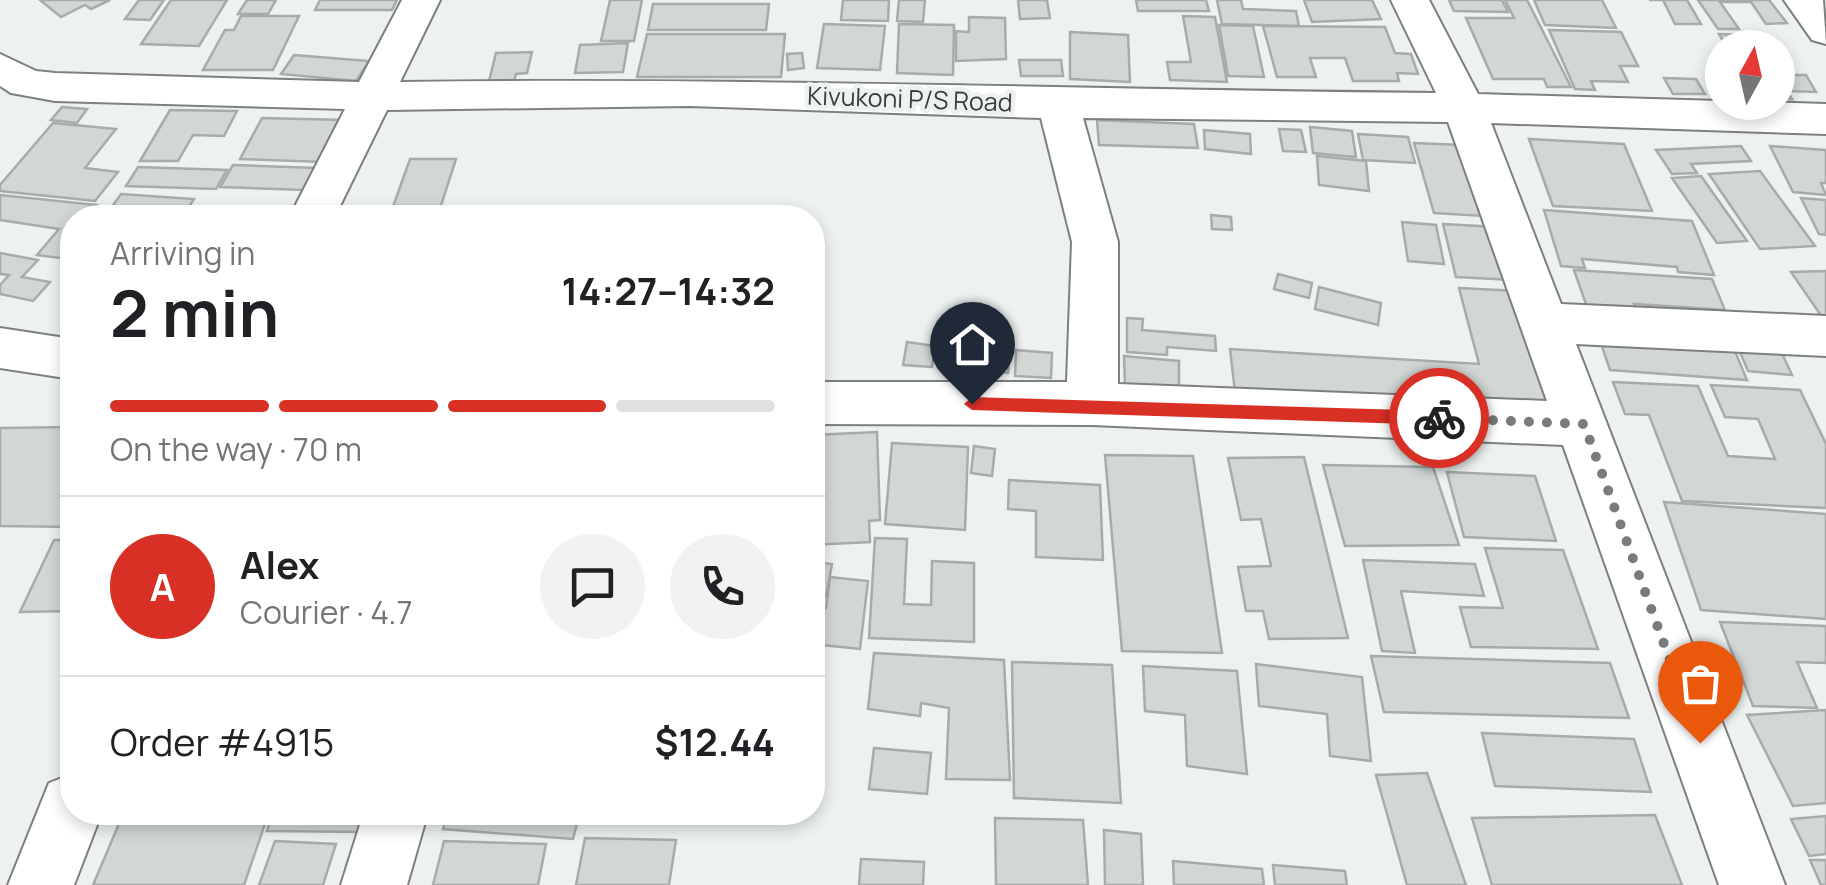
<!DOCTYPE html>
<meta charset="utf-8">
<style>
body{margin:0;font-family:Manrope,sans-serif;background:#f2f2f2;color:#202124;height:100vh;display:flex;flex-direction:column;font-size:38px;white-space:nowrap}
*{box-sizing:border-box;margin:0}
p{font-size:32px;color:#757577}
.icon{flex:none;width:55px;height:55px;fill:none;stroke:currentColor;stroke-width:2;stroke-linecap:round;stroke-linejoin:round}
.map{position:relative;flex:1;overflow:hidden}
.sheet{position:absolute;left:60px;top:205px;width:765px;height:620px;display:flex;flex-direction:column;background:#fff;border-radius:40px;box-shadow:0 5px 15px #0003}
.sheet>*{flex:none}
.needle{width:65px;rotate:8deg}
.tools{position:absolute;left:1705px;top:30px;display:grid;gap:20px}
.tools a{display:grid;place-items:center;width:90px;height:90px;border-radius:50%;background:#fff;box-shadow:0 5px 15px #0003;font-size:50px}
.pin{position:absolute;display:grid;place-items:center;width:85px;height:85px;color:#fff;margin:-102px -42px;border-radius:50% 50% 50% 0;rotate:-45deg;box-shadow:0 0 10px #0007}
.pin .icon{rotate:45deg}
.courier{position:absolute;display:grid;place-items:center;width:100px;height:100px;margin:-50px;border:8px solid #d93025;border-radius:50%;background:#fff;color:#222;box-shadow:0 2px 12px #0007}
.summary em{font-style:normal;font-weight:700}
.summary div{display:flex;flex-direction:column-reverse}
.summary{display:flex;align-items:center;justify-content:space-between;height:170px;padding:0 50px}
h1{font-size:65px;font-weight:700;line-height:75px}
.bar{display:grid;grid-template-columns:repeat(4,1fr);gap:15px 10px;align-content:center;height:120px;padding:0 50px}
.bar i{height:12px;border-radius:8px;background:#e0e0e0}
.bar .on{background:#d93025}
.bar p{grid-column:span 4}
.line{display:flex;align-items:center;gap:25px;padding:0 50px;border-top:2px solid #e0e0e0}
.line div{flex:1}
.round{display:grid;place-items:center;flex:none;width:105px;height:105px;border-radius:52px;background:#f2f2f2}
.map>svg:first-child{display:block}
.building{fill:#d2d7d6;stroke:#a7acaa;stroke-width:2.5}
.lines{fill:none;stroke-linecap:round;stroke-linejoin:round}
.minor-casing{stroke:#7c807f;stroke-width:4}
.minor{fill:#fff;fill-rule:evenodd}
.route{fill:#d93025}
.done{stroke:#797c7b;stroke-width:10;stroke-dasharray:0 18}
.labels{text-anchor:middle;stroke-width:9;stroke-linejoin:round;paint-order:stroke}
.far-street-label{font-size:25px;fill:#3a3c3b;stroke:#edf2f1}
</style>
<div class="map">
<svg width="1826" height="885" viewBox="0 0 1826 885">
<rect width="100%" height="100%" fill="#edf2f1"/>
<g class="building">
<polygon points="40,0 110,0 91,9 85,5 61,17"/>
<polygon points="139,0 164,0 150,20 125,19"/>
<polygon points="171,0 227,0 199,46 141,44"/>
<polygon points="247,0 276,0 268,14 238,14"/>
<polygon points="320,0 397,0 392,10 315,10"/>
<polygon points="610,0 642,0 634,41 601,41"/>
<polygon points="843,0 889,0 888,21 841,20"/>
<polygon points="899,0 925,0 923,22 897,21"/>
<polygon points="1018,0 1047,0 1050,18 1020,19"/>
<polygon points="1136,0 1206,0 1209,11 1138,11"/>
<polygon points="1217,0 1241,0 1243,9 1296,11 1299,26 1222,24"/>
<polygon points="1304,0 1372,0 1381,19 1312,22"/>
<polygon points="1449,0 1502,0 1508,12 1454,11"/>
<polygon points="1505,0 1527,0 1571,87 1547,87 1544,79 1493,79 1466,18 1514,18"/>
<polygon points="1534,0 1602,0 1616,28 1545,25"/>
<polygon points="1649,0 1687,0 1701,24 1675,24 1663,0"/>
<polygon points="1698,0 1769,0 1787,23 1766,24 1751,2 1720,2 1739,29 1718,29"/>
<polygon points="653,4 769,4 766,30 648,30"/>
<polygon points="241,16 299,16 273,70 203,70 225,30 234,30"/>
<polygon points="1183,16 1215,17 1227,82 1170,80 1167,62 1191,62"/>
<polygon points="969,17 1005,18 1006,59 956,61 956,31 969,32"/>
<polygon points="824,24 885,26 880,70 817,68"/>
<polygon points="899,24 954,25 953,75 897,73"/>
<polygon points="1219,25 1253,26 1264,77 1228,76"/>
<polygon points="1263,26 1385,27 1395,53 1411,54 1418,74 1397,73 1399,81 1353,81 1345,58 1310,58 1316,77 1277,77"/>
<polygon points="1549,30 1621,32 1638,66 1620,66 1628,82 1591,81 1595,90 1575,89"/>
<polygon points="1070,32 1128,35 1130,82 1070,79"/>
<polygon points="647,34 785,34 781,77 637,77"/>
<polygon points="1719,34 1749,35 1756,48 1727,48"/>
<polygon points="628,43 623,72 575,73 580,45"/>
<polygon points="532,52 527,73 516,74 514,81 489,81 496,53"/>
<polygon points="802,53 804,68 788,70 787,54"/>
<polygon points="294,55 369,61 356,81 281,74"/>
<polygon points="1019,60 1061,60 1063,76 1021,76"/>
<polygon points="1778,64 1785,64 1792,75 1806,75 1816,92 1787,91 1792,99 1778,98"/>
<polygon points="1664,78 1696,79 1705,94 1673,94"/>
<polygon points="62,107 87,109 77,123 51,120"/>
<polygon points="170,110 237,111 224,136 193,135 178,161 140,161"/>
<polygon points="262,118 344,120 324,162 240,159"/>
<polygon points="1097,120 1194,124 1198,148 1099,145"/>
<polygon points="53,123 116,129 85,168 118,172 95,201 0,191 0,185"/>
<polygon points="1310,127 1352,131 1356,157 1313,153"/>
<polygon points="1279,129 1301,130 1306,152 1283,151"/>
<polygon points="1204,130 1250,134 1251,154 1205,149"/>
<polygon points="1358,134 1408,137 1415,163 1363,160"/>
<polygon points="1529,139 1624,144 1652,211 1553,206"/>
<polygon points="1414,143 1462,145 1484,216 1434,213"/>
<polygon points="1741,146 1751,161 1691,164 1697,173 1672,174 1656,150"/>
<polygon points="1770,146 1826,150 1826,183 1821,183 1826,195 1793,192"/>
<polygon points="1317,156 1366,161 1369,191 1319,185"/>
<polygon points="410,159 456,159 437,218 389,218"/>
<polygon points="233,165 315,168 304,190 220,187"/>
<polygon points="138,167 227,170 216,189 126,186"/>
<polygon points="1760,171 1815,246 1760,249 1709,174"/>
<polygon points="1701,176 1747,241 1717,243 1672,178"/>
<polygon points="121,194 194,199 182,218 104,218"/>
<polygon points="0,195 97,205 89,218 72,218 72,240 60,258 37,255 59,229 0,220"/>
<polygon points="1801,198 1826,200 1826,235 1819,234"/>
<polygon points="1544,210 1692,221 1714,275 1678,272 1677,267 1582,259 1585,268 1561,266"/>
<polygon points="1211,215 1231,217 1232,230 1212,229"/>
<polygon points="1402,222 1436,225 1444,264 1408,261"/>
<polygon points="1443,224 1497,227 1512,280 1456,277"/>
<polygon points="0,253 38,260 22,277 50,282 33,301 0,294 0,285 9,275 0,274"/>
<polygon points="1574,270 1712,279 1725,310 1634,304 1637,311 1587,307"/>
<polygon points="1826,271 1826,320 1824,320 1791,272"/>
<polygon points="1278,274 1312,283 1309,298 1274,289"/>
<polygon points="1319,287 1381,303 1378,325 1315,309"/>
<polygon points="1459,288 1518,291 1555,412 1235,392 1230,349 1479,364"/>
<polygon points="1127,318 1143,319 1142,330 1215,336 1216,351 1167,347 1167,355 1127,352"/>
<polygon points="1595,326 1732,344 1747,380 1610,370"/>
<polygon points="907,342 935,346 932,367 903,365"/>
<polygon points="957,344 983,347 980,372 954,369"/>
<polygon points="1737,345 1780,349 1792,375 1748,371"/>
<polygon points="987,347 1010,349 1008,373 985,371"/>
<polygon points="1016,350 1052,353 1051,378 1015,376"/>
<polygon points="1124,356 1179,361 1179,389 1125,384"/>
<polygon points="1613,382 1698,386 1728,456 1775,459 1758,419 1725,417 1711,385 1800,390 1826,444 1826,508 1682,501 1649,415 1625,414"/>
<polygon points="72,427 72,527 0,526 0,428"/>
<polygon points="877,432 880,520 869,521 870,542 812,545 812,435"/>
<polygon points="892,443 968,447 965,530 885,524"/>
<polygon points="974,446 995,449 992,476 971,473"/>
<polygon points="1105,455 1193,456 1222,653 1122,651"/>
<polygon points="1304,457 1348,638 1269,639 1263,611 1246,611 1238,567 1271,566 1261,519 1241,520 1228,458"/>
<polygon points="1323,465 1433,467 1459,545 1345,546"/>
<polygon points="1447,472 1535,476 1556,541 1464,537"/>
<polygon points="1009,480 1100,485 1103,560 1036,557 1036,511 1008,509"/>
<polygon points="1664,502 1826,514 1826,619 1701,610"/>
<polygon points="875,538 907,539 904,604 931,605 932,561 974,563 974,642 869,638"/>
<polygon points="54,540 72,540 72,611 20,612"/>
<polygon points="1485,548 1563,550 1598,649 1471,647 1460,607 1503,608"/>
<polygon points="1363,560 1475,564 1484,596 1401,591 1415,653 1382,651"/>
<polygon points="812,562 832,564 826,597 812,596"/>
<polygon points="830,577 868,581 860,649 812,644 812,606 826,608"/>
<polygon points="1720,622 1826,626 1826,663 1797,662 1817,708 1753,706"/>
<polygon points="874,653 1004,660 1010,780 946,779 949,708 921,703 920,716 868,709"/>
<polygon points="1371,656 1610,663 1629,718 1384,712"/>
<polygon points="1012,662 1112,665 1121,803 1014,798"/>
<polygon points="1256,664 1362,677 1371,761 1330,756 1327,714 1259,706"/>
<polygon points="1143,666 1237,671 1247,774 1187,766 1185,715 1145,711"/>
<polygon points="1826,710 1826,803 1793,806 1747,715"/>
<polygon points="1482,733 1634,739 1651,792 1495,786"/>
<polygon points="874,748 931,753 927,794 869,789"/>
<polygon points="1427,773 1466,885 1407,885 1376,775"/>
<polygon points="124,812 269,812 244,885 93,885"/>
<polygon points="273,812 372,812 367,832 267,831"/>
<polygon points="448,812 580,812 573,839 443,829"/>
<polygon points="1655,815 1682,885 1492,885 1472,818"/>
<polygon points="1826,816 1826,854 1809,856 1791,819"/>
<polygon points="995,818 1083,820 1088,885 996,885"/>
<polygon points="1104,830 1141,834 1143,885 1105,885"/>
<polygon points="585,838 676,840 669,885 576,885"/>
<polygon points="275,841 336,844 323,885 259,885"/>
<polygon points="444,841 546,844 538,885 433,885"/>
<polygon points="861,859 924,862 923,885 859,885"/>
<polygon points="1810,860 1826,860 1826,885 1821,885"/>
<polygon points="1173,861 1262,869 1264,885 1174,885"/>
<polygon points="1273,865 1345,871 1347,885 1275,885"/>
</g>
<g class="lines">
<defs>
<g id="minor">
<path d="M402,0h38l-40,82c346,-5 691,8 1036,11l-45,-93h38l49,94 348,10v30l-335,-11 70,181 265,12v40l-250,-12 209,541h-66l-156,-440 -471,-20 -280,-1v-42h255l5,-140 -31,-124 -352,-12 -302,4 -53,108h-45l56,-109 -290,-8 -44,-8 -11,-7v-32l36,17 19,2 304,9zM1083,118l365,4 99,279 -429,-17v-142z"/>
<polygon points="1784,0 1823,0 1826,44 1812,40"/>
<polygon points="0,328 72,339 72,379 0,368"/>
<polygon points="72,774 72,812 102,812 74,885 8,885 49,783"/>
<polygon points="364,812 428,812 407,885 341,885"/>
</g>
</defs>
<use href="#minor" class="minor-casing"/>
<use href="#minor" class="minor"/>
</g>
<polygon class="route" points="972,397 1439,411 1447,418 1439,425 972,410 964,404"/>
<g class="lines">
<polyline class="done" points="1439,418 1584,424 1700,743"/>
</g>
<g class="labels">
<g class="far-street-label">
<text transform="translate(910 99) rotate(2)" y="9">Kivukoni P/S Road</text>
</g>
</g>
</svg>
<div class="tools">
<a><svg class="needle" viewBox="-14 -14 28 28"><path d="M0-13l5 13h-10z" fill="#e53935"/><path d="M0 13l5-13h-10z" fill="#757577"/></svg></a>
</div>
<div class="pin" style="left:1700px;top:743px;background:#ea580c"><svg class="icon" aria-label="bag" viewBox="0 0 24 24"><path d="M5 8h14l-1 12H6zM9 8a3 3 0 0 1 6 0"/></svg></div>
<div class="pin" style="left:972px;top:404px;background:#1f2937"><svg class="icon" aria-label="home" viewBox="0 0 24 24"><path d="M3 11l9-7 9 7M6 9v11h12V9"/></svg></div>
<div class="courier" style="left:1439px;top:418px"><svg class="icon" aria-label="bike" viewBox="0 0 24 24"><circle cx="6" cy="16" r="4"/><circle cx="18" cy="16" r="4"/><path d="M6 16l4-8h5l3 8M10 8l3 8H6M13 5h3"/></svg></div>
<section class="sheet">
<div class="summary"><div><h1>2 min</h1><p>Arriving in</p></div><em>14:27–14:32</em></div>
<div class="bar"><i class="on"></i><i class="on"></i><i class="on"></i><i></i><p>On the way · 70 m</p></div>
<div class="line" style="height:180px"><b class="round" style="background:#d93025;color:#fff">A</b><div><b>Alex</b><p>Courier · 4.7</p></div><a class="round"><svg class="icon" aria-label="chat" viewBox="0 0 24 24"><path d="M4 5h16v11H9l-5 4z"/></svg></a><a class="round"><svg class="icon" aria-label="phone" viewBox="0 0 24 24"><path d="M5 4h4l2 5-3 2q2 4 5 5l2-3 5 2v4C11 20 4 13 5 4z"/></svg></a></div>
<div class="line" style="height:130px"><div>Order #4915</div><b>$12.44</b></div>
</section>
</div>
